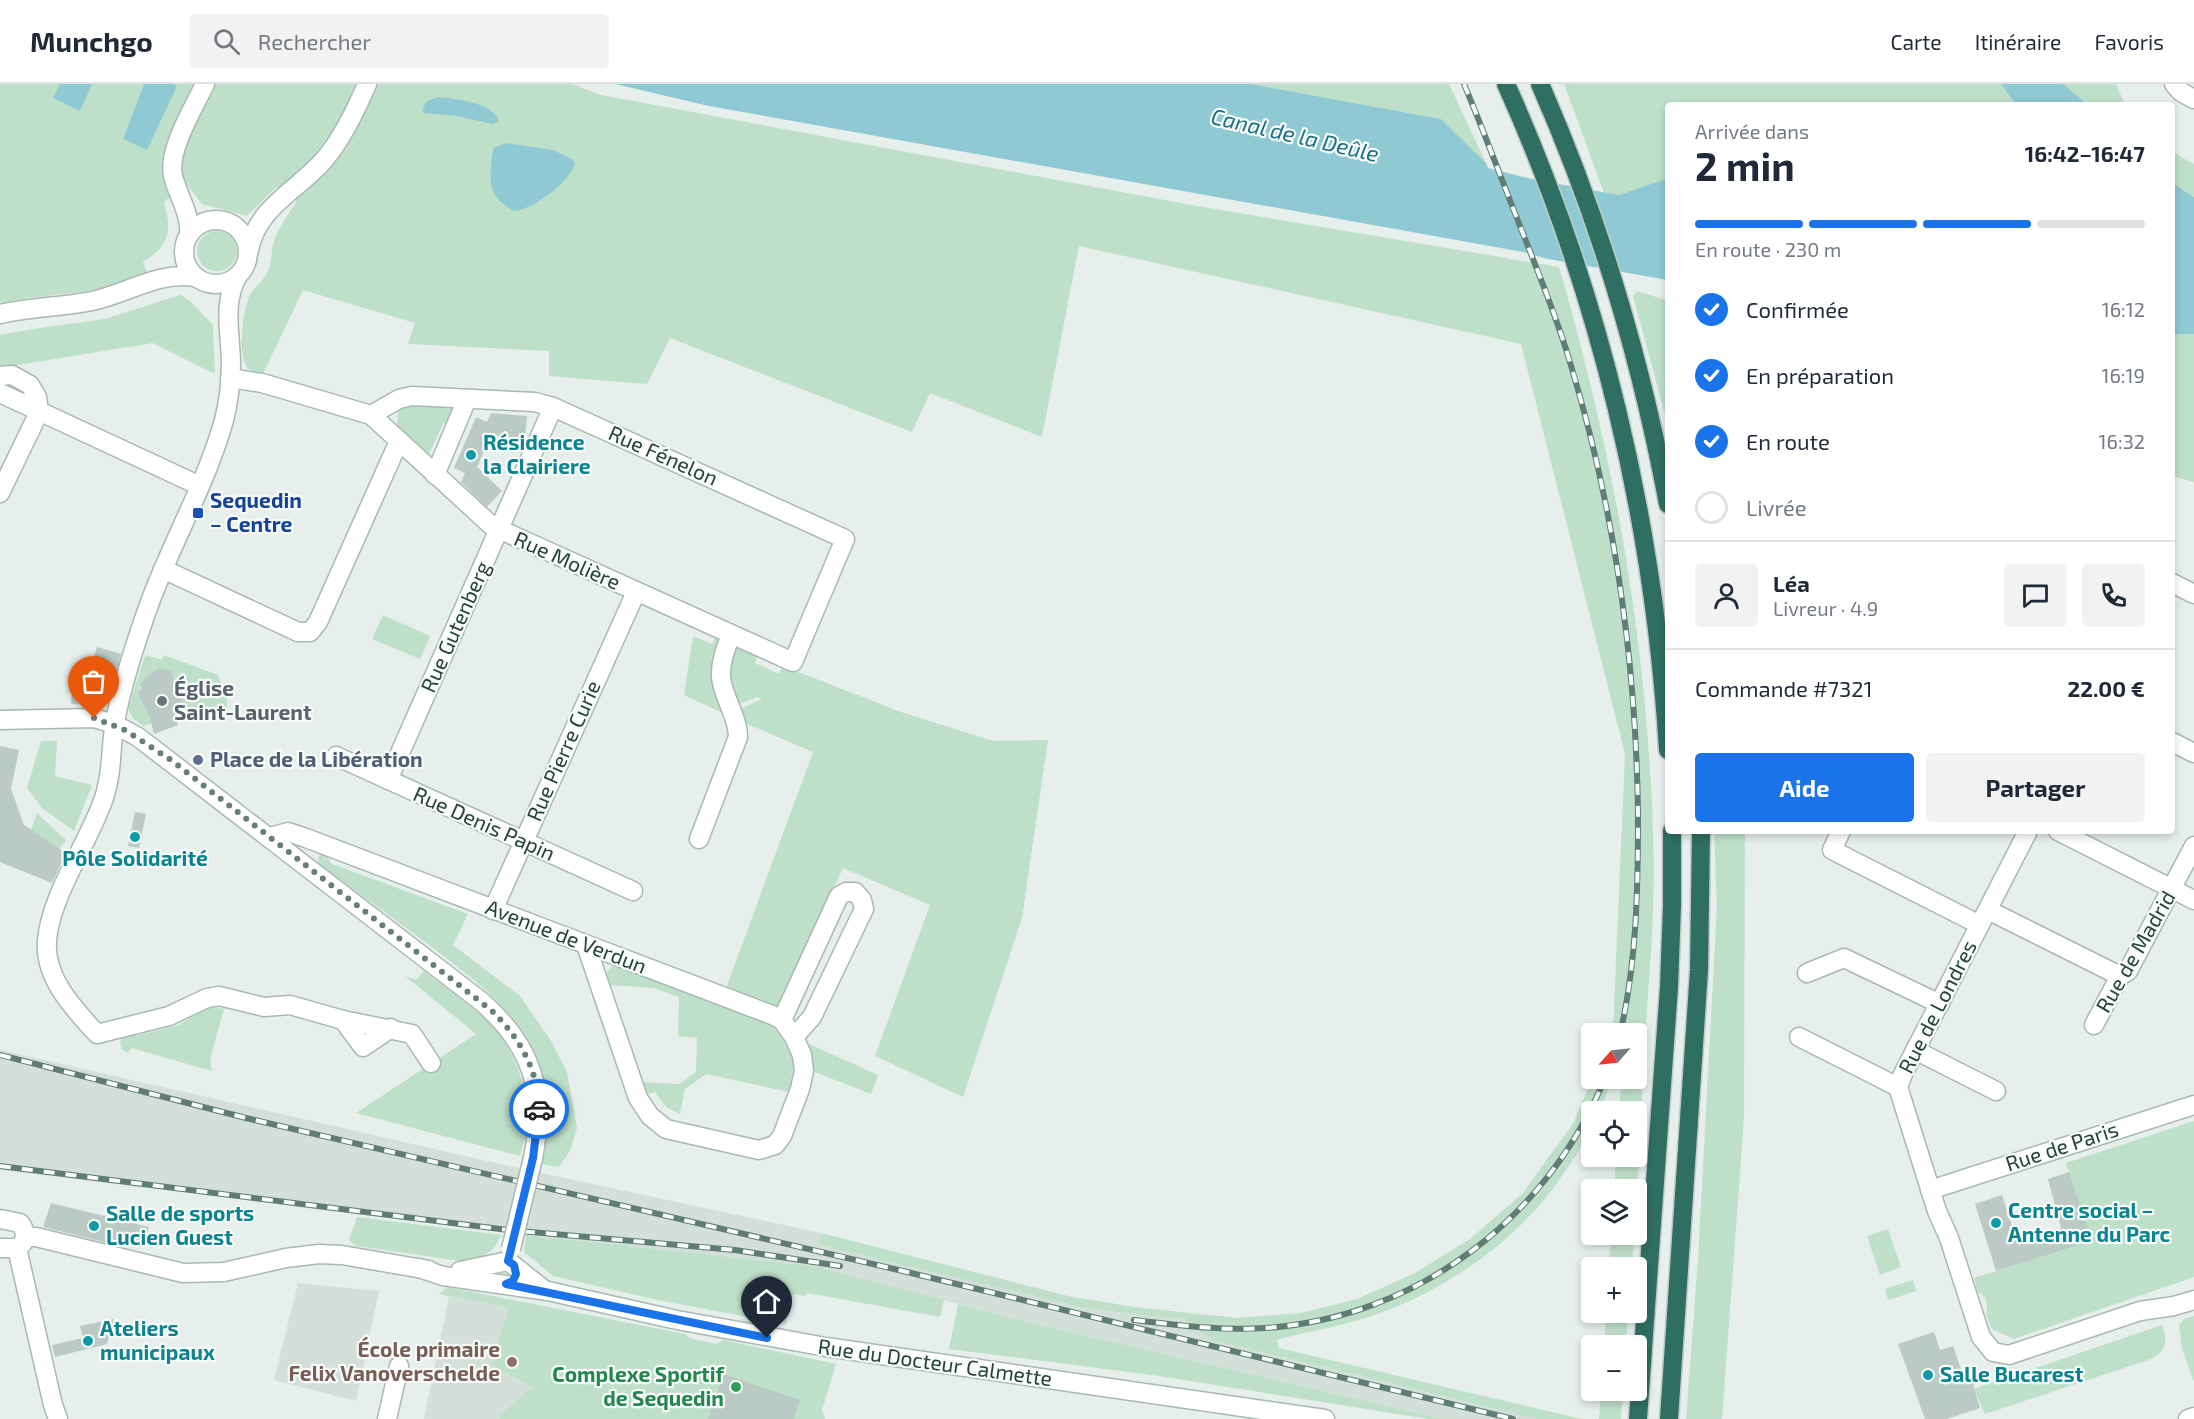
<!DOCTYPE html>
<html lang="fr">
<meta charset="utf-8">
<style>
body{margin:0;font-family:"Exo 2",sans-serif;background:#f2f2f3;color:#1f2937;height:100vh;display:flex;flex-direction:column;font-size:22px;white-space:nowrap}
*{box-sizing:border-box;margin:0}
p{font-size:20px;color:#747a83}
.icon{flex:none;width:33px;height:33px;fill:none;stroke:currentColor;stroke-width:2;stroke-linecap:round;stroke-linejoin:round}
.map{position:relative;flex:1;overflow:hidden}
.drawer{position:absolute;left:1665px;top:18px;width:510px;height:732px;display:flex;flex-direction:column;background:#fff;border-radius:6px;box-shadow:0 3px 9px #0003}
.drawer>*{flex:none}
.needle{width:39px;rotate:243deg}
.buttons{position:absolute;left:1581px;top:939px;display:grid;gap:12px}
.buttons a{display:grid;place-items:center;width:66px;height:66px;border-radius:6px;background:#fff;box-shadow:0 3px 9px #0003;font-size:30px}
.pin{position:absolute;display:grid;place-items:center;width:51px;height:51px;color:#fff;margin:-62px -26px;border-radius:50% 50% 50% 0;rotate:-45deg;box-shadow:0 0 6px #0007}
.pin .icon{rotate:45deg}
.courier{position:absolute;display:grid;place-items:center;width:60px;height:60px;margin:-30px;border:4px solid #1a73e8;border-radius:50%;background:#fff;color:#222;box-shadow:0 2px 8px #0007}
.summary em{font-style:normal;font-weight:700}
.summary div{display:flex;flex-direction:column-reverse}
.summary{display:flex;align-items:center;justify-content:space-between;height:102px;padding:0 30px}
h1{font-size:39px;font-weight:700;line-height:45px}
.bar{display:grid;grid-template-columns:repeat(4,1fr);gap:9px 6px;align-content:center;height:72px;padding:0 30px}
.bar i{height:8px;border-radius:4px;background:#e0e1e3}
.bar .on{background:#1a73e8}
.bar p{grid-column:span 4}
.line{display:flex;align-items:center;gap:15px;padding:0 30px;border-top:2px solid #e0e1e3}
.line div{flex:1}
.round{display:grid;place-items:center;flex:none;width:63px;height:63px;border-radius:6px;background:#f2f2f3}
ol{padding:0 30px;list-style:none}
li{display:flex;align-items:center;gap:18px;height:66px}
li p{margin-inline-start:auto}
li .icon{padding:6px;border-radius:50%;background:#1a73e8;color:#fff;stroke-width:4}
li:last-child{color:#747a83}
li i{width:33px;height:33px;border:3px solid #e0e1e3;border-radius:50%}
.cta{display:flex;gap:12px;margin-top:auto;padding:12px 30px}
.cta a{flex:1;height:69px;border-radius:6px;background:#1a73e8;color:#fff;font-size:24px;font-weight:700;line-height:69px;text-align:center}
.cta a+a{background:#f2f2f3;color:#1f2937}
header{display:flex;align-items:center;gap:36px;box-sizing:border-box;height:84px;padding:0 30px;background:#fff;border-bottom:2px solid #e0e1e3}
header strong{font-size:28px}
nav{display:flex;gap:33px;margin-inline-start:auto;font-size:21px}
.search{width:420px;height:54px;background:#f2f2f3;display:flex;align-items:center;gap:15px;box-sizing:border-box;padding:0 21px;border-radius:6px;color:#747a83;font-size:22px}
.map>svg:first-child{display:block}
.built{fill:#d4dfda}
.green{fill:#bfe0c8}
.water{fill:#8ec9d4}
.building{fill:#bbcac4}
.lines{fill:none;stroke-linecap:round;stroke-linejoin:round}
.minor-casing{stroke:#a8b8b2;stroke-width:21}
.highway-casing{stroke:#c2cac8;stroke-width:21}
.minor{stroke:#fff;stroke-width:18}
.highway{stroke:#2f6f62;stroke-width:18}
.rail-casing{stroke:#5f7d75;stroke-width:6}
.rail{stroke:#f7fbf9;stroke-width:4;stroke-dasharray:11;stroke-linecap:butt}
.minor-bridge-casing{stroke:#a8b8b2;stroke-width:21;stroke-linecap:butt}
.minor-bridge{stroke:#fff;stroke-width:18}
.done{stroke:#687f78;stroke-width:6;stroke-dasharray:0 10.8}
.route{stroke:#1a73e8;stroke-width:8}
.culture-dot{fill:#0f9aa8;stroke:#f7fbf9;stroke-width:2}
.transit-dot{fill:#1a4fb4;stroke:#f7fbf9;stroke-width:2}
.worship-dot{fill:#6b7280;stroke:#f7fbf9;stroke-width:2}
.service-dot{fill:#5c6f8a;stroke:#f7fbf9;stroke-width:2}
.education-dot{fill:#8d6e63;stroke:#f7fbf9;stroke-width:2}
.leisure-dot{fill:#2e9e5b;stroke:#f7fbf9;stroke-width:2}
.labels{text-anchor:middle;stroke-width:4.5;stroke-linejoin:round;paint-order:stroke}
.culture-label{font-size:21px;font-weight:bold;fill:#0d838f;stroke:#f7fbf9;text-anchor:start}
.street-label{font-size:21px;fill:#24423a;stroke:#f7fbf9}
.transit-label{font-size:21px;font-weight:bold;fill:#164399;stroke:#f7fbf9;text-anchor:start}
.worship-label{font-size:21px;font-weight:bold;fill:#5b616d;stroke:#f7fbf9;text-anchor:start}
.service-label{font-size:21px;font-weight:bold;fill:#4e5e75;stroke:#f7fbf9;text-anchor:start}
.education-label{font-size:21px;font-weight:bold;fill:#785e54;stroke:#f7fbf9;text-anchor:end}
.leisure-label{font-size:21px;font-weight:bold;fill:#27864d;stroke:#f7fbf9;text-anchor:end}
.water-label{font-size:22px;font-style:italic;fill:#1c6f80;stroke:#f7fbf9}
</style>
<header>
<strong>Munchgo</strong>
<div class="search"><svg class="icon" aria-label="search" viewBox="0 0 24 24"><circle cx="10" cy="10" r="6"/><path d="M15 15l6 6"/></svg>Rechercher</div>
<nav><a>Carte</a><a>Itinéraire</a><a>Favoris</a></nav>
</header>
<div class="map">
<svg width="2194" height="1335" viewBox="0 0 2194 1335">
<rect width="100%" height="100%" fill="#e6efeb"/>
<g class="built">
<polygon points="0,966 518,1084 821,1149 819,1161 1083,1224 1185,1236 1213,1256 1537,1335 1444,1335 1023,1237 813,1182 616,1161 0,1086"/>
<polygon points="298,1199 379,1207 356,1317 274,1296"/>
<polygon points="449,1212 510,1224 574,1335 424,1335"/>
</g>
<g class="green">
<path d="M0,0h572l29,11 585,109 373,63c54,185 88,372 94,565 3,67 -3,136 -8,204 -3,55 -5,110 -8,165l-1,-11 -22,-1 2,-32 20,-1v-44l-17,-1 2,-26 -10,-1 -12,27 -7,1c-1,25 -16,43 -30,64 -42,62 -110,110 -179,136 -34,13 -71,18 -106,28l2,8 303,71h-45l-325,-79 -27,-20 -102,-12 -264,-63 2,-12 251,64 70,11 96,10 63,-5 56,-14 58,-26 55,-34 53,-46 51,-71 18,-43 44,-1v-44l-26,-1 3,-5 12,-274 -104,-410 -442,-98 -37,191 -112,-44 -18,39 -242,-94 -23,46 -98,-8v-25l-141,-7 7,-21 -112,-33 -40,84c-6,-1 -12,-2 -16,-7 -10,-11 -4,-60 3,-72 6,-10 15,-15 19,-26 3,-9 2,-19 5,-28 4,-13 15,-28 23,-40l-21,-14 -29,29 -45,-12 -14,-18 -24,16c8,28 6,44 -21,60l4,10c-53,26 -93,19 -147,31z"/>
<polygon points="1251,0 1449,0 1486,79 1441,35"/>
<polygon points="1564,0 2001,0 2016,21 1668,21 1668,94 1619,111 1604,109"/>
<polygon points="2063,0 2116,0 2125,21 2088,21"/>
<polygon points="2172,68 2194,80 2194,113 2172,99"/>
<circle cx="217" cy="167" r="20"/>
<polygon points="1665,196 1668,196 1668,342 1633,212 1638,207 1665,216"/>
<polygon points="180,211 189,216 213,241 215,290 153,259 0,284 0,251 33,245 105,235"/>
<polygon points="2172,250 2194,250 2194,398 2172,392"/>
<polygon points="408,320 453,323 455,326 455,337 443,340 427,374 397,345 398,328"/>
<polygon points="383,531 430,552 420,575 372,555"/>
<polygon points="693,552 712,560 716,552 718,555 717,566 723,629 684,611"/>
<polygon points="740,562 758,570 755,579 779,590 783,582 901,628 993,657 1048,656 1022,834 963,1013 875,972 930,821 843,784 780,920 774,923 726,904 813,668 745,639 741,625 762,615 757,613 739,620 732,615 728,600 733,566"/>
<path d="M145,571l17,5 2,-5 54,20 9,23v16l-38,6 -17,-39 -15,-12 -11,7 -7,10c6,7 10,29 14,37l-10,3 -10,-8 -5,-9z"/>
<polygon points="41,657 57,657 55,692 92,701 74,747 42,724 27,704"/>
<polygon points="37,729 66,756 59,765 31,746"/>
<polygon points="1714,747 1745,747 1744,1035 1722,1335 1686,1335 1698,1175 1717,822"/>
<path d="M319,770l9,4 4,6 136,50 -15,31 67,51 31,45 16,31 10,56 -7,23 -11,16 -19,-3c28,-112 -29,-157 -111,-219 -37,-27 -74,-55 -111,-82z"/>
<path d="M616,882l155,59c24,24 26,34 18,67l-83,-18 -21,15 -5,25 -14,-7 -11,-15 -9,2 -4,-12 37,2 17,-12 1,-34 -19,-2 1,-39 -25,-9 -45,-3 -2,-13 4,-5z"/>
<path d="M424,887c26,21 61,42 80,70 22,33 29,78 16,115l-164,-43 120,-79 -71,-58 11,4z"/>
<polygon points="212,922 224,925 210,975 212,987 132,964 127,969 122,965 120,959 122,954 131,950 136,952 178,941"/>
<polygon points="807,959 878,991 871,1010 812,987"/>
<polygon points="2194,1037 2194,1193 2014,1255 1992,1245 1986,1230 1987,1221 1985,1213 1978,1208 1974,1194 2091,1157 2066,1079"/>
<polygon points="357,1133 502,1151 493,1165 474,1179 356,1162 349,1156"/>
<polygon points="1888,1145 1901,1183 1880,1191 1867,1152"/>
<polygon points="526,1151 813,1182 944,1216 940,1233 807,1209 806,1212 793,1210 786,1240 662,1217 553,1192 524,1168"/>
<polygon points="1611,1151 1634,1151 1632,1183 1609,1183"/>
<polygon points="1913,1196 1916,1207 1888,1216 1885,1205"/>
<polygon points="447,1203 685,1250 690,1254 716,1260 723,1256 836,1280 822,1326 825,1335 500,1335 500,1331 533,1303 491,1281 509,1224 439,1210"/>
<polygon points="958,1220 1023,1237 1444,1335 1429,1335 1152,1291 949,1265"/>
<polygon points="1606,1229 1628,1229 1626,1261 1604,1261"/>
<polygon points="2194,1232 2194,1298 2182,1265 2179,1241 2184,1235"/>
<path d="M2162,1241c6,16 5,25 -11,34l-166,55 -11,-25z"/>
<polygon points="1601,1307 1623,1307 1621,1335 1599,1335"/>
</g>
<g class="water">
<polygon points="60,0 92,0 80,27 53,14"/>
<polygon points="144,0 173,0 177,2 147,66 123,55"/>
<polygon points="615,0 1251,0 1441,35 1486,79 1488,84 1531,95 1619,111 1668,94 1668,196 1548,175 1523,168 709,22"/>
<polygon points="2001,0 2063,0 2088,21 2016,21"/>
<path d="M439,13c17,2 49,5 59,21v4l-6,2 -35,-8 -33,-3 -2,-3 5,-9z"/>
<path d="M506,59l47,7 20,10 2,5c-8,18 -40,44 -61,46 -30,-16 -24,-35 -21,-63z"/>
<polygon points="2172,99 2194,113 2194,250 2172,250"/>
</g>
<g class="building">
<polygon points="491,329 527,332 525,354 491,352 477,383 502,407 487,423 461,398 465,389 454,384 476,333 487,338"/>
<polygon points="97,563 121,570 113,598 104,615 98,621 71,620 74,591 81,592 91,583"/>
<polygon points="159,584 172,587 176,610 179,609 188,636 176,634 178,641 154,650 150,633 140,614 139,607 142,604 139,602 146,592"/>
<polygon points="0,662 19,666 11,705 24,741 66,769 52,799 0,778"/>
<polygon points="135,728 146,730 139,764 128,762"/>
<polygon points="2069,1088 2092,1157 1996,1187 1975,1120 2002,1111 2017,1158 2061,1144 2048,1095"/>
<polygon points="51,1119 149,1143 144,1160 122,1154 120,1162 43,1143"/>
<polygon points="114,1235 107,1260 55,1273 52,1261 83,1254 80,1242"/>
<polygon points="1934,1248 1940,1266 1953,1262 1963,1291 1974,1287 1978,1299 1973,1301 1980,1324 1947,1335 1925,1335 1898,1260"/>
<polygon points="724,1290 800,1316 794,1335 708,1335"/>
</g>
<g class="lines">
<defs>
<g id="minor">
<polyline points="2174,0 2181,8 2194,15"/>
<circle cx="216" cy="168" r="32"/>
<path d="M189,151c2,-21 -11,-39 -16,-59 -6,-25 21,-69 32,-92"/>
<path d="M249,166c8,-43 49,-60 75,-90 18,-21 32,-50 43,-76"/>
<path d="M237,193c-14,26 -7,55 -6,84 0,20 -2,40 -7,59 -19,69 -59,133 -81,202 -11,32 -22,67 -28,100 -5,26 -2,49 -11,76 -15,44 -54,98 -57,143 -3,37 27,68 50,93l72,-18 38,-18 12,-2 45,11 26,-2 53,15 69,14 19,29"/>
<path d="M0,230c30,-7 62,-7 92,-13 34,-7 67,-30 103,-24"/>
<polyline points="0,292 12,291 30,301 37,313 39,328 0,409"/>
<polyline points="230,294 262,299 371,331 492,442 793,578 845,455 553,323 535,318 412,312 399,315 371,331"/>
<polyline points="0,309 198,401"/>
<polyline points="435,391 467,315"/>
<polyline points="163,485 298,548 310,548 318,538 399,357"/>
<polyline points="2172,499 2194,510"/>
<path d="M0,636l94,-2 20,6 24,13 344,265c51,45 64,90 51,156"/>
<polyline points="2172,658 2194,669"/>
<polyline points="336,672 633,807"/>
<polyline points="388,696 553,323"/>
<polyline points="1841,747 1832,766 1980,841"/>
<polyline points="2028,747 1903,990 1898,1003 1937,1127 1949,1154 1981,1253 1993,1268 2009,1271 2140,1227 2174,1222 2194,1216"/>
<polyline points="2058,747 2194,816"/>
<polyline points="270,753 288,748 306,754 772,931 782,936 794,953 802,971 804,987 800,1005 782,1052 775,1061 759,1066 666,1045 650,1032 638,1014 586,861"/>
<path d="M699,755l39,-102c0,-21 -15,-39 -17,-60 -1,-15 5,-29 10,-42"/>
<polyline points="493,826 636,508"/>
<polyline points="1988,826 2120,892"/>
<polyline points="1807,889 1844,874 1940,920"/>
<polyline points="343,936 363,963 391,944"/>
<polyline points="782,936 839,812 846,808 855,808 862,816 864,825 812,933 794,953"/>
<polyline points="2094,941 2120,892 2128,887 2194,762"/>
<polyline points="1799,953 1898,1003"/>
<polyline points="1915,966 1996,1007"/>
<polyline points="1930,1106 2194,1021"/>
<path d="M0,1135l20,4c7,9 7,20 -3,25h-17"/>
<polyline points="25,1153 36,1153 183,1189 224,1188 286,1174 319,1170 342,1171 429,1186"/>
<polyline points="17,1164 53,1321 58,1335"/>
<polyline points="419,1184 443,1192 548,1207 677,1236 826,1263 1325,1335"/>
<polyline points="460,1187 508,1177 543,1205"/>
<polyline points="387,1335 399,1282"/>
<polyline points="2188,1335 2194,1333"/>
</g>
<g id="highway">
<path d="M1506,0c94,209 148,437 162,666"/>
<path d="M1540,0c59,134 101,276 128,420"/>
<polyline points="1638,1335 1669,903 1672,821 1672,747"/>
<polyline points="1669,1335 1699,886 1701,747"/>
</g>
</defs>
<use href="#minor" class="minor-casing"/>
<use href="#highway" class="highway-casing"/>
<use href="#minor" class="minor"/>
<use href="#highway" class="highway"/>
<defs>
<g id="rail">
<path d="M1464,0c19,45 36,91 54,137 18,46 37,91 51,138 45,147 67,301 69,455 0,73 -1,148 -18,220"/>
<polyline points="0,971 246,1034 907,1188 1513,1335"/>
<polyline points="0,1082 508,1146 735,1166 840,1182"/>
<path d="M1134,1236c44,5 87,11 131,8 152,-10 283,-110 340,-250"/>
</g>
</defs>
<use href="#rail" class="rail-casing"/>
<use href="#rail" class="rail"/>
<defs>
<polyline id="minor-bridge" points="511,1165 533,1074"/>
</defs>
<use href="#minor-bridge" class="minor-bridge-casing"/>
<use href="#minor-bridge" class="minor-bridge"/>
</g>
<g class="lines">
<path class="done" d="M94,634l31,12 46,30 320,250c27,26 48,60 48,99"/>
<polyline class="route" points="539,1025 533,1074 508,1177 514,1181 516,1190 513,1197 506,1200 767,1254"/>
</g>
<g class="culture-dot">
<circle cx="471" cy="371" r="6"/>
<circle cx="135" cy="753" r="6"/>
<circle cx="1996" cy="1139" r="6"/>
<circle cx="94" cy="1142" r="6"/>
<circle cx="88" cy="1257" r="6"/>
<circle cx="1928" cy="1291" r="6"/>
</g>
<rect class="transit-dot" x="192" y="423" width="12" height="12" rx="3"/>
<circle class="worship-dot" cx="162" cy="617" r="6"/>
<circle class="service-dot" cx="198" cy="676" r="6"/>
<circle class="education-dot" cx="512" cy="1278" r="6"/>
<circle class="leisure-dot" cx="736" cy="1303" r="6"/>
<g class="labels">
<g class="culture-label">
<text x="483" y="366">Résidence<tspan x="483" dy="24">la Clairiere</tspan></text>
<text x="135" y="782" text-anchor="middle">Pôle Solidarité</text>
<text x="2008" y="1134">Centre social –<tspan x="2008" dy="24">Antenne du Parc</tspan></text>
<text x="106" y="1137">Salle de sports<tspan x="106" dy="24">Lucien Guest</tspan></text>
<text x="100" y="1252">Ateliers<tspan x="100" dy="24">municipaux</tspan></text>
<text x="1940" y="1298">Salle Bucarest</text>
</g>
<g class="street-label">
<text transform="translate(663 372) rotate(24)" y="7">Rue Fénelon</text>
<text transform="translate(567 477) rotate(24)" y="7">Rue Molière</text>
<text transform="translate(456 543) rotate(-66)" y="7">Rue Gutenberg</text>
<text transform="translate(564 667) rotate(-66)" y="7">Rue Pierre Curie</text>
<text transform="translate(484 740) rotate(24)" y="7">Rue Denis Papin</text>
<text transform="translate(566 853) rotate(21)" y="7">Avenue de Verdun</text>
<text transform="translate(2136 868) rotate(-60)" y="7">Rue de Madrid</text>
<text transform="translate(1938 923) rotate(-63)" y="7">Rue de Londres</text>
<text transform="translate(2062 1063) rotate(-18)" y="7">Rue de Paris</text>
<text transform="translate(935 1279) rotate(8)" y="7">Rue du Docteur Calmette</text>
</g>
<g class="transit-label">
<text x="210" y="424">Sequedin<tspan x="210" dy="24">– Centre</tspan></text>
</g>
<g class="worship-label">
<text x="174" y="612">Église<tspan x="174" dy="24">Saint-Laurent</tspan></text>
</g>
<g class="service-label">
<text x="210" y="683">Place de la Libération</text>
</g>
<g class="education-label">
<text x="500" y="1273">École primaire<tspan x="500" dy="24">Felix Vanoverschelde</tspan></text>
</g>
<g class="leisure-label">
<text x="724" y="1298">Complexe Sportif<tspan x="724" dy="24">de Sequedin</tspan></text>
</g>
<g class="water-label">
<text transform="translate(1295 51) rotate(13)" y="8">Canal de la Deûle</text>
</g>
</g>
</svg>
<div class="buttons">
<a><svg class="needle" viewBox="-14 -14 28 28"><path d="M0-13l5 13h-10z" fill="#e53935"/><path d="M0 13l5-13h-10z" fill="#747a83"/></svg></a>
<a><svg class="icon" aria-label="locate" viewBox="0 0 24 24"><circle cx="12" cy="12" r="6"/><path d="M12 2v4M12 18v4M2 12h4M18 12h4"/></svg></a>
<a><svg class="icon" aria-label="layers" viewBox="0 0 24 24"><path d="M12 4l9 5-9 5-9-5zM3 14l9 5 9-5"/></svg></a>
<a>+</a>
<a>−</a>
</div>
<div class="pin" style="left:94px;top:634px;background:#ea580c"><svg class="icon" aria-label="bag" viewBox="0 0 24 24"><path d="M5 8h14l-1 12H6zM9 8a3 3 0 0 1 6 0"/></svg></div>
<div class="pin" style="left:767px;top:1254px;background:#1f2937"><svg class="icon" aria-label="home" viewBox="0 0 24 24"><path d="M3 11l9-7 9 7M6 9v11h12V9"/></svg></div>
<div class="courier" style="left:539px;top:1025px"><svg class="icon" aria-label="car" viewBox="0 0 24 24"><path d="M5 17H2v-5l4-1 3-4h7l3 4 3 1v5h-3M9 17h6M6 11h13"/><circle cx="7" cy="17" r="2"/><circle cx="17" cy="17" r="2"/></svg></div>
<section class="drawer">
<div class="summary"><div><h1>2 min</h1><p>Arrivée dans</p></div><em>16:42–16:47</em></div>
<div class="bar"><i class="on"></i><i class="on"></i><i class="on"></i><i></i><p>En route · 230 m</p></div>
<ol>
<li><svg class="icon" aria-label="check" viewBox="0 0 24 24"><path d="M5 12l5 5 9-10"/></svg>Confirmée<p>16:12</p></li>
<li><svg class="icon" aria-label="check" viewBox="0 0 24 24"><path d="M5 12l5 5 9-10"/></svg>En préparation<p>16:19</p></li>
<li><svg class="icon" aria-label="check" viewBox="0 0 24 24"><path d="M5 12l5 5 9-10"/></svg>En route<p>16:32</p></li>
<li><i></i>Livrée</li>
</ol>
<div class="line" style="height:108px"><a class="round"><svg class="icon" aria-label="person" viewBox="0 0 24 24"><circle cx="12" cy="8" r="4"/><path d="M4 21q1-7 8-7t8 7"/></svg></a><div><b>Léa</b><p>Livreur · 4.9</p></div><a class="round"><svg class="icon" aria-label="chat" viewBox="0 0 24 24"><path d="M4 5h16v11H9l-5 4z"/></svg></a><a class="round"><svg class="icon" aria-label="phone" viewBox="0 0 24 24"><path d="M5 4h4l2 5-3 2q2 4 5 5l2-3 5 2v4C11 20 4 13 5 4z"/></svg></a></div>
<div class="line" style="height:78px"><div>Commande #7321</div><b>22.00 €</b></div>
<div class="cta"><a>Aide</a><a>Partager</a></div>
</section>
</div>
